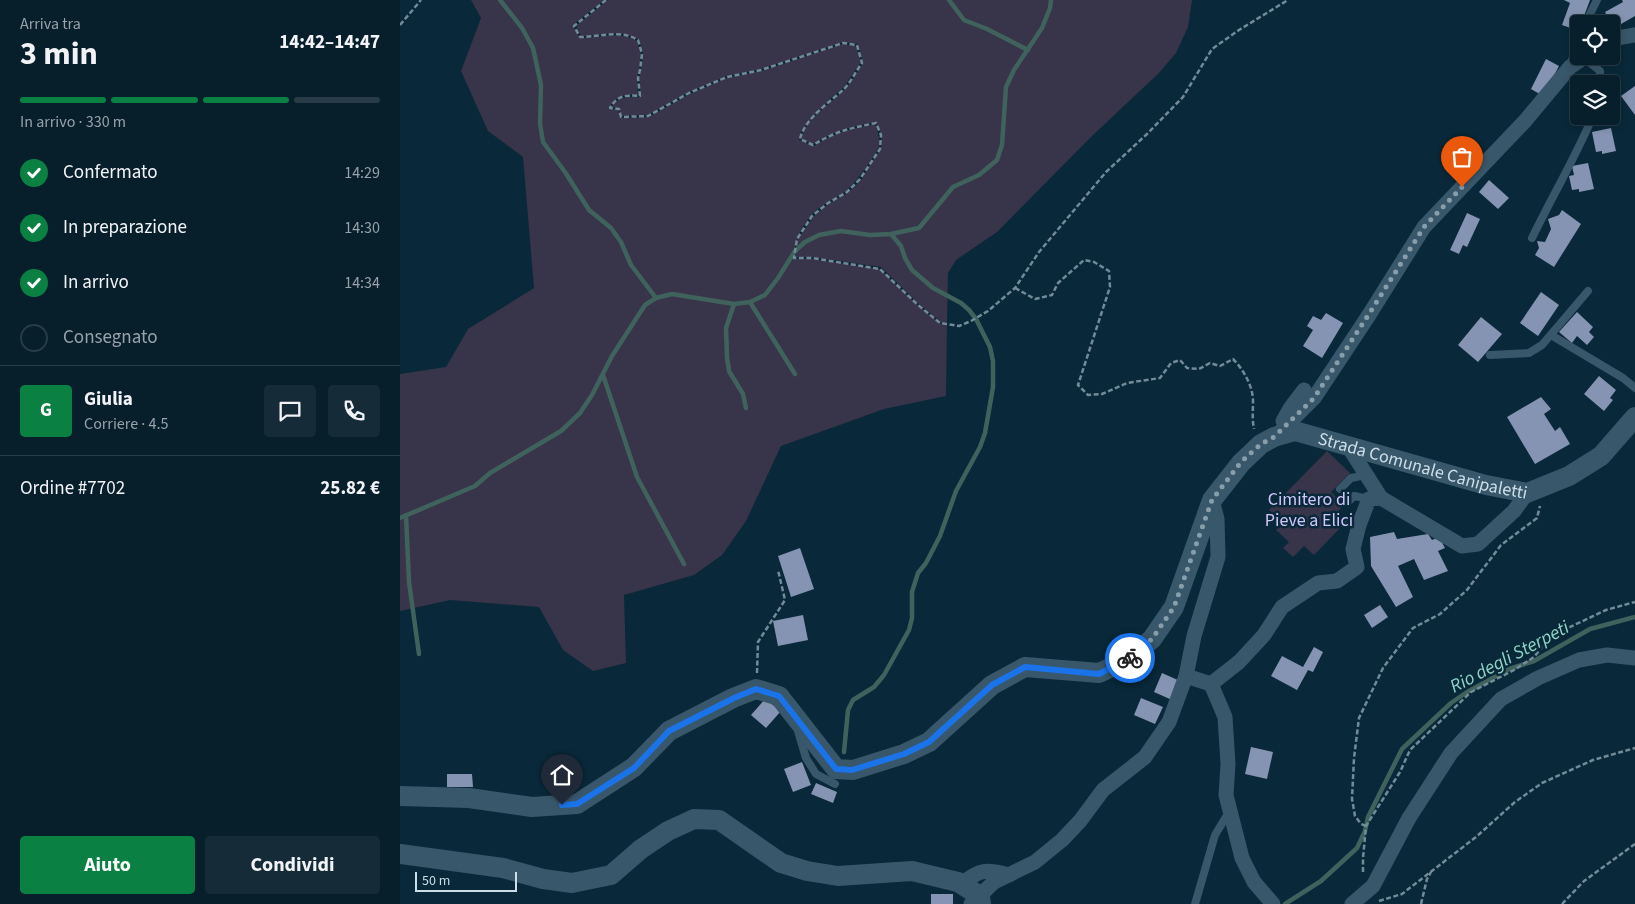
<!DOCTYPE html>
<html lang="it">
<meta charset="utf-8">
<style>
body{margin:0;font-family:"Source Sans 3",sans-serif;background:#152b37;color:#f1f3f6;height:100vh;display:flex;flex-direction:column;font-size:19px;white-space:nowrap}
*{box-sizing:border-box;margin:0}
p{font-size:16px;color:#98a2a9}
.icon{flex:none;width:28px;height:28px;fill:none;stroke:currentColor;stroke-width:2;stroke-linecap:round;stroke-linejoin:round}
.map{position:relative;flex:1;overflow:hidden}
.side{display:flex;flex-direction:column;background:#071e2b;width:400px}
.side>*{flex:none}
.fabs{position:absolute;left:1170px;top:15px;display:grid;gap:10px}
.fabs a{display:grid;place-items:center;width:50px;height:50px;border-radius:5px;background:#071e2b;box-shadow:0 2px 8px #0003,0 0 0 1px #283c47;font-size:25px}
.scale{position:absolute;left:15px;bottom:12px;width:102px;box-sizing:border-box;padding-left:5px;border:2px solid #cddee9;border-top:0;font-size:14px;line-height:18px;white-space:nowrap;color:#cddee9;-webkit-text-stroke:4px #092839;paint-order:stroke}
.pin{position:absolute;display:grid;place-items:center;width:42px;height:42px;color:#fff;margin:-51px -21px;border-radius:50% 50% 50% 0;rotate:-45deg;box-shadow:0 0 5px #0007}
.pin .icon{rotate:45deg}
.courier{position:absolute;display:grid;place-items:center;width:50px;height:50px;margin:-25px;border:4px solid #1a73e8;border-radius:50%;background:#fff;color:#222;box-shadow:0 1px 6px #0007}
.head em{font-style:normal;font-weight:700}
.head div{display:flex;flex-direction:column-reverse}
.head{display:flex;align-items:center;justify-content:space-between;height:85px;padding:0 20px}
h1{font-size:32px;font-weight:700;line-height:38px}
.bar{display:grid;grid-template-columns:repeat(4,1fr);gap:8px 5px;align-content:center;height:60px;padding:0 20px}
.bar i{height:6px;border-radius:4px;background:#283c47}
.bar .active{background:#0b8043}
.bar p{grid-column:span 4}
.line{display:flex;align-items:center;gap:12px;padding:0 20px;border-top:1px solid #283c47}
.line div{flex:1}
.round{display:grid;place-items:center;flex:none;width:52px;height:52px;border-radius:5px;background:#152b37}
ol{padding:0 20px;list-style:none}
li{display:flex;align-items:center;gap:15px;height:55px}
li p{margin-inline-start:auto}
li .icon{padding:5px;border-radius:50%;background:#0b8043;color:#fff;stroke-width:4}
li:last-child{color:#98a2a9}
li i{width:28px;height:28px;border:2px solid #283c47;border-radius:50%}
.cta{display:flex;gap:10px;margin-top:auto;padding:10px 20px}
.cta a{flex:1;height:58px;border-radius:5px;background:#0b8043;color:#fff;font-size:20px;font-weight:700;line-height:58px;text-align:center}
.cta a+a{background:#152b37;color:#f1f3f6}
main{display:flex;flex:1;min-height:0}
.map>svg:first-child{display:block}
.green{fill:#38344a}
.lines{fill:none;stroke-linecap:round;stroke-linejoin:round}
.stream{stroke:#3f635c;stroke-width:4.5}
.building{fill:#8594b2}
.path{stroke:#738b98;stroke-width:2.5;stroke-dasharray:5 2.5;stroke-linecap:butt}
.service{stroke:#39576a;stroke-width:8}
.minor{stroke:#39576a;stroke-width:15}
.tertiary{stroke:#39576a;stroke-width:20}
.done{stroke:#889eab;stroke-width:5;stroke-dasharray:0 9}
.route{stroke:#1a73e8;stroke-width:6}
.labels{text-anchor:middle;stroke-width:5;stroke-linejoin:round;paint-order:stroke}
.street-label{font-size:18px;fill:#cddee9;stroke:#092839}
.park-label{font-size:18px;fill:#d0c8fd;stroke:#092839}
.water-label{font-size:19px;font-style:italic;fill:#8fd5c7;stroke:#092839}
</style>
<main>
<section class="side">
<div class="head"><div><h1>3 min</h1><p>Arriva tra</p></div><em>14:42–14:47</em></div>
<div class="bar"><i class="active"></i><i class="active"></i><i class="active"></i><i></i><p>In arrivo · 330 m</p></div>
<ol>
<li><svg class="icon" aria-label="check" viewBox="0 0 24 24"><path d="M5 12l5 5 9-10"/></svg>Confermato<p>14:29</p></li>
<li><svg class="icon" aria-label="check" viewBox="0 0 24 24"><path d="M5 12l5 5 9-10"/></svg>In preparazione<p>14:30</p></li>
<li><svg class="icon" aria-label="check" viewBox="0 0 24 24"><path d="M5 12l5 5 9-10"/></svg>In arrivo<p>14:34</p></li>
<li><i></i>Consegnato</li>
</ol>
<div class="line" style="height:90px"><b class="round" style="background:#0b8043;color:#fff">G</b><div><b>Giulia</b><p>Corriere · 4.5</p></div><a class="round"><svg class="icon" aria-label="chat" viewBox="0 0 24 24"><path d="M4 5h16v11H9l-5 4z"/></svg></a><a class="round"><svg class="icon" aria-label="phone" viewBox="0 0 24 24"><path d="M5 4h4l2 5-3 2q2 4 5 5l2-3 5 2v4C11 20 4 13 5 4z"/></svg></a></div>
<div class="line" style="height:65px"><div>Ordine #7702</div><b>25.82 €</b></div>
<div class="cta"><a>Aiuto</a><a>Condividi</a></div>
</section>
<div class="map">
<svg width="1235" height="904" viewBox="0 0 1235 904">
<rect width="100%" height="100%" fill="#092839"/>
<g class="green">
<path d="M71,0h133l-31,25 7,13c20,0 39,-7 57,3l4,13 -2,16 -2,8 1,17c-14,-2 -22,1 -30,14h10l2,9 29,-1 41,-23 37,-16 35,-7 81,-27 13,2 5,16 -17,25 -12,10 -31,34 -2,9 15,6c22,-14 36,-17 61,-22 3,8 5,14 4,22 -1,7 -27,41 -34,46 -12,8 -26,13 -35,25 -12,15 -14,23 -17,42h18l69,10 38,36 22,18 7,2 -1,71 -62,13 -103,37 -35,75 -24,34 -28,20 -70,20 2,68 -33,8 -30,-21 -24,-43 -89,-7 -50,11v-237l46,-7 22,-38 66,-41 -11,-131 -35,-26 -27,-60 20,-53z"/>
<path d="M208,0h584l-4,27 -12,26 -17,20 -67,63 -95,96 -41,28 -8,13 -1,50 -6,-1 -22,-18 -38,-37 -69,-10h-16l2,-18 15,-22 15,-13 20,-11 13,-13 11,-19 9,-11 1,-15 -6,-13c-25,5 -40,8 -63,22l-12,-5c4,-20 31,-36 44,-50 7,-7 13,-18 18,-26l-5,-19 -15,-2 -82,27 -34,7 -38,16 -41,23 -27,1 -2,-8 -8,-1c8,-11 17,-10 30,-10l-2,-19 2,-8 2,-16 -4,-14c-20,-12 -36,-4 -58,-4l-5,-10z"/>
<polygon points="927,451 950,473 931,492 944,505 936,513 946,522 914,555 904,546 893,557 883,548 889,542 876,530 882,523 869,510"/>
</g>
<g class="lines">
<g class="stream">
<polyline points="100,0 122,28 133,48 141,85 140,124 143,142 165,172 189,210 211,228 221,242 231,265 256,298"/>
<polyline points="549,0 564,20 587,29 628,50"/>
<polyline points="350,302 395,374"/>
<polyline points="334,304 326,328 327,357 329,371 343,394 346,408"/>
<polyline points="203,375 237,477 284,564"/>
<polyline points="6,515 9,582 19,654"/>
<polyline points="0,518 75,486 90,473 161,431 180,413 192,395 212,356 245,305 256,298 272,294 334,304 350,302 365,295 378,278 395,251 405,242 419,235 441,231 470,235 491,234 519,228 553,187 579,175 597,160 602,145 606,87 614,70 642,28 650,8 651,0"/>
<polyline points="444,752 448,710 453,700 474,687 484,675 509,630 512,618 512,592 518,573 526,563 540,536 556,491 580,447 585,433 593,387 593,361 590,347 576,319 569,310 561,303 533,288 512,270 505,258 501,246 491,234"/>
<polyline points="885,904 921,881 957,848 965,831 968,817 1002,749 1051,703 1067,692 1109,669 1134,661 1190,629 1235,617"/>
</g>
</g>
<g class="building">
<polygon points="1164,0 1190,0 1181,24 1179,24 1179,31 1162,25 1170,3"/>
<polygon points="1222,0 1235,0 1235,16 1214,28 1205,12 1223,2"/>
<polygon points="1146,59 1159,66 1143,96 1131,89"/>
<polygon points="1235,86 1235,115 1221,96"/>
<polygon points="1211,128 1216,151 1202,154 1202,151 1196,152 1192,132"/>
<polygon points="1188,163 1194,189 1179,192 1179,189 1172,190 1169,176 1174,175 1172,166"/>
<polygon points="1089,180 1109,198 1098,209 1079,192"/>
<polygon points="1162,210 1181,224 1154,267 1135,255 1139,248 1137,241 1145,242 1151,229 1148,219 1159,215"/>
<polygon points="1067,213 1080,219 1067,247 1063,245 1059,254 1050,250"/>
<polygon points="1141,292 1159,305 1138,336 1120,323"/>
<polygon points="1177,312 1193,327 1189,332 1194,337 1187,345 1177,336 1172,343 1159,332"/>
<polygon points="926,313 943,323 922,358 903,346 913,330 907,326 913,316 921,320"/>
<polygon points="1081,317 1102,334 1078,362 1058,345"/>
<polygon points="1199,376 1216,390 1210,398 1213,400 1204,411 1184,394"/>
<polygon points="1141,397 1151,409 1144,414 1155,431 1160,427 1170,444 1135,464 1107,417"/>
<polygon points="994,532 997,539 1028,534 1032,540 1039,537 1045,548 1038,551 1048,571 1024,580 1014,559 998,566 1013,597 996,607 971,566 970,537"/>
<polygon points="400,548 414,589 391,597 378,556"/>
<polygon points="980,605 988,617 972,628 964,615"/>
<polygon points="403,615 408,640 378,646 373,621"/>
<polygon points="914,647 923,652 913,672 908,670 897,690 871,676 882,656 903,667"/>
<polygon points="762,673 780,681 772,700 754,692"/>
<polygon points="741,698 763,707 755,724 734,715"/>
<polygon points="365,699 381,711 366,728 351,715"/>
<polygon points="851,747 873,752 867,779 845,774"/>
<polygon points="402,762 411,785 393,792 384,769"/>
<polygon points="47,774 72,774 73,787 47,787"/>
<polygon points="416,783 437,792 433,803 411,794"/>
<rect x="531" y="894" width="22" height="10"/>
</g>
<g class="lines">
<g class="path">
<path d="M206,0l-32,26 6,11c21,0 39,-8 58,3l4,14 -2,16 -2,8 2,18c-15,-1 -22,-1 -30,12l9,1 2,8 27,-1 41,-23 38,-16 34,-7 82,-27 14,2 5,18c-6,8 -11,19 -18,26 -15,14 -39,29 -44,50l13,6c23,-14 38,-17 63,-22l5,12 -1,14 -20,30 -13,13 -19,11 -16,13 -15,23 -3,19h18l68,11 38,36 22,18 19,3 12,-5 17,-10 27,-23 24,-36 67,-80 41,-38 36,-37 29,-48 27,-19 49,-30"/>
<polyline points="0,25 21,0"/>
<path d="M615,288l20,11 17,-4 6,-12 26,-23 10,2 15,9 1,16 -32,98 10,10 14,-1 25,-11 33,-5 11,-15 9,-3 7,8 12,1 11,-6 10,3 13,-7c10,10 20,27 20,42 0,10 -1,18 1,28"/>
<polyline points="357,673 358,642 385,600 378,570"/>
<polyline points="966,826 961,824 955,816 952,799 954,758 959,718 983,668 1013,628 1040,614 1067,590 1101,545 1137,518 1140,506"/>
<polyline points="963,872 963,858 966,826 1000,772 1010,750 1071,692 1114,670 1134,657 1151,636 1206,610 1235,602"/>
<polyline points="979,901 1002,894 1076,837 1115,802 1142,783 1193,760 1235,748"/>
<polyline points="1021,904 1027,879 1031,872"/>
<polyline points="1162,904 1184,881 1235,844"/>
</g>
<g class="service">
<polyline points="1185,24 1197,0"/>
<polyline points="1184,58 1200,71 1200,84"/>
<polyline points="1170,66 1179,39"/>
<path d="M1132,238c20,-41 43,-80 61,-122"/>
<polyline points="1151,335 1223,378 1235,388"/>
<polyline points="1090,355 1129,353 1142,345 1188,291"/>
<polyline points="940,489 951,478 966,475"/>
<polyline points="949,501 954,496 969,499"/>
<polyline points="948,520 958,529"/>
<polyline points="398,731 406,758 416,774 435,784"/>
<polyline points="795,904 815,835 829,812"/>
</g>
<g class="minor">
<polyline points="1211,39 1235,35"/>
<polyline points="883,421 891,407 904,390"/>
<polyline points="876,436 914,398 969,315 1024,227 1125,121 1170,67 1186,56"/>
<polyline points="948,446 981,498 1062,546 1078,544 1114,511 1127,493"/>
<polyline points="786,676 811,684 839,662 864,635 882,607 918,583 937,581 957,567 953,549 959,525 969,499 981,498"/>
<polyline points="811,684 825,717 828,764 826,795 842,858 854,882 873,904"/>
<path d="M562,884c17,-15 25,-15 47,-9"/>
<polyline points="571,904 594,882 635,862 662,840 680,821 703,790 745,757 769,722 786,676 794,636 818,557 817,519 812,500"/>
<polyline points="952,904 973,886 1009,818 1051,753 1101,699 1138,678 1179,660 1207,655 1235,658"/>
</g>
<g class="tertiary">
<path id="s1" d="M0,796l69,2 63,9 45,-3 57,-37 35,-36 64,-33 23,-9 23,7 57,73 17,1 51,-16 25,-12 63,-57 33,-18 74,6 28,-13 25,-21 22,-32 38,-107 29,-37 20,-19 13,-7 21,-6 191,54 41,8 42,-17 32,-20 34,-39"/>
<polyline points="0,854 103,868 143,879 172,883 211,875 241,849 268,831 294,819 319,820 381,863 407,871 438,876 512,871 558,882 580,896 581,904"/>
</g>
</g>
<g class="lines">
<polyline class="done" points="730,658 752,639 774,607 812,500 841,462 861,444 874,437 914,398 969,314 1024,227 1062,187"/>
<polyline class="route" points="162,805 177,804 234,768 269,731 334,698 356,689 379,696 436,769 452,770 504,754 529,742 592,685 625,667 699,674 730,658"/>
</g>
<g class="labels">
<g class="street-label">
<text dy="6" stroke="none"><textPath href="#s1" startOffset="1264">Strada Comunale Canipaletti</textPath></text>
</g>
<g class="park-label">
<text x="909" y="505">Cimitero di<tspan x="909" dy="21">Pieve a Elici</tspan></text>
</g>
<g class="water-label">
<text transform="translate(1109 656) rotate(-28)" y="7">Rio degli Sterpeti</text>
</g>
</g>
</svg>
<div class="fabs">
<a><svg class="icon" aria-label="locate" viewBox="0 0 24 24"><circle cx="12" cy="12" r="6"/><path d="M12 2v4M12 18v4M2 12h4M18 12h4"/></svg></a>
<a><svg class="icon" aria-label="layers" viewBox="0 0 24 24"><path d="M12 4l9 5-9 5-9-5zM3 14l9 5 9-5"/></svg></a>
</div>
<div class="scale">50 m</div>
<div class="pin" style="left:1062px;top:187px;background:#ea580c"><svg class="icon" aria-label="bag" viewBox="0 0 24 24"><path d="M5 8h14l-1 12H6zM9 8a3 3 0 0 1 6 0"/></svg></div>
<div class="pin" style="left:162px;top:805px;background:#1f2937"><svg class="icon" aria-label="home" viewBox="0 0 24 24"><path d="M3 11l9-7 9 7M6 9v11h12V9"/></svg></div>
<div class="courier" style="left:730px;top:658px"><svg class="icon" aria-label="bike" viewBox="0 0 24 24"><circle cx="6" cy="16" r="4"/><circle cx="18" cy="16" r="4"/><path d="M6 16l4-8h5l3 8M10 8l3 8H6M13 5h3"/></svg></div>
</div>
</main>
